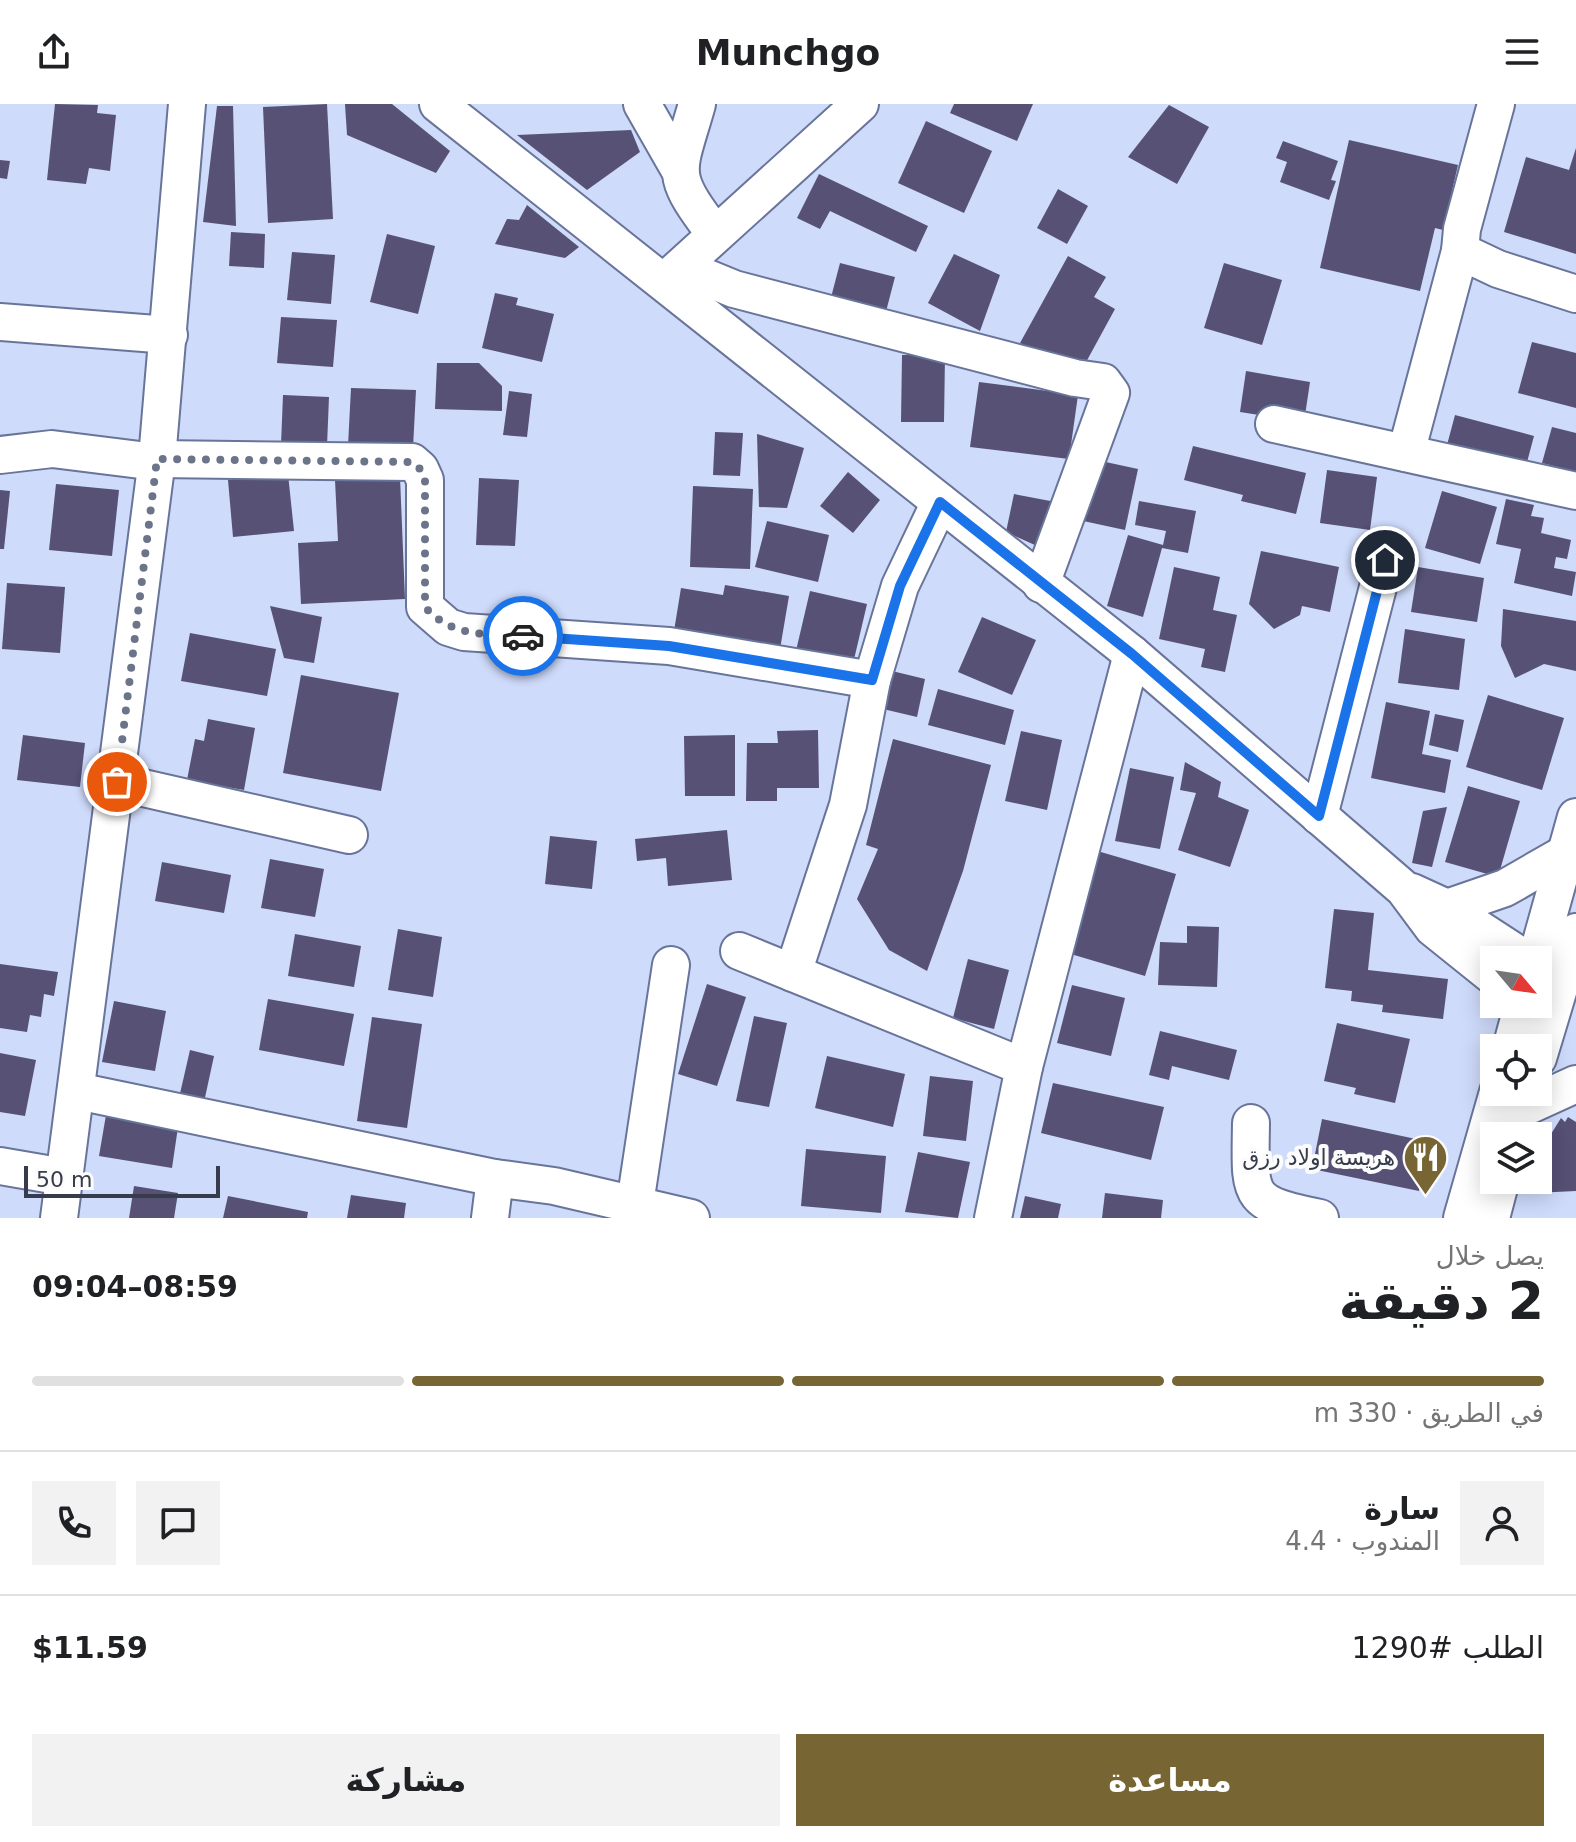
<!DOCTYPE html>
<html lang="ar">
<meta charset="utf-8">
<style>
body{margin:0;font-family:"DejaVu Sans","Noto Naskh Arabic",sans-serif;background:#f2f2f2;color:#202124;direction:rtl;height:100vh;display:flex;flex-direction:column;font-size:30px;white-space:nowrap}
*{box-sizing:border-box;margin:0}
p{font-size:26px;color:#757577}
.icon{flex:none;width:44px;height:44px;fill:none;stroke:currentColor;stroke-width:2;stroke-linecap:round;stroke-linejoin:round}
.map{position:relative;height:1114px;overflow:hidden;direction:ltr}
.side{display:flex;flex-direction:column;background:#fff;flex:1}
.side>*{flex:none}
.needle{width:52px;rotate:119deg}
.tools{position:absolute;left:1480px;top:842px;display:grid;gap:16px}
.tools a{display:grid;place-items:center;width:72px;height:72px;border-radius:0px;background:#fff;box-shadow:0 4px 20px #0003;font-size:40px}
.scale{position:absolute;left:24px;bottom:20px;width:196px;box-sizing:border-box;padding-left:8px;border:4px solid #363c4c;border-top:0;font-size:22px;line-height:28px;white-space:nowrap;color:#363c4c;-webkit-text-stroke:6px #fcfcfc;paint-order:stroke}
.pin{position:absolute;display:grid;place-items:center;width:68px;height:68px;color:#fff;margin:-34px;border:4px solid #fff;border-radius:50%;box-shadow:0 2px 8px #0007}
.courier{position:absolute;display:grid;place-items:center;width:80px;height:80px;margin:-40px;border:6px solid #1a73e8;border-radius:50%;background:#fff;color:#222;box-shadow:0 2px 10px #0007}
.summary em{font-style:normal;font-weight:700}
.summary div{display:flex;flex-direction:column-reverse}
.summary{display:flex;align-items:center;justify-content:space-between;height:136px;padding:0 32px}
h1{font-size:52px;font-weight:700;line-height:60px}
.bar{display:grid;grid-template-columns:repeat(4,1fr);gap:12px 8px;align-content:center;height:96px;padding:0 32px}
.bar i{height:10px;border-radius:6px;background:#e0e0e0}
.bar .current{background:#776634}
.bar p{grid-column:span 4}
.line{display:flex;align-items:center;gap:20px;padding:0 32px;border-top:2px solid #e0e0e0}
.line div{flex:1}
.round{display:grid;place-items:center;flex:none;width:84px;height:84px;border-radius:0px;background:#f2f2f2}
.action{display:flex;gap:16px;margin-top:auto;padding:16px 32px}
.action a{flex:1;height:92px;border-radius:0px;background:#776634;color:#fff;font-size:32px;font-weight:700;line-height:92px;text-align:center}
.action a+a{background:#f2f2f2;color:#202124}
header{display:flex;justify-content:space-between;align-items:center;height:104px;padding:0 32px;background:#fff;font-size:36px;font-weight:700}
.map>svg:first-child{display:block}
.building{fill:#565175}
.lines{fill:none;stroke-linecap:round;stroke-linejoin:round}
.minor-casing{stroke:#687499;stroke-width:40}
.minor{stroke:#fff;stroke-width:36}
.done{stroke:#6c7489;stroke-width:8;stroke-dasharray:0 14.4}
.route{stroke:#1a73e8;stroke-width:10}
.labels{text-anchor:middle;stroke-width:8;stroke-linejoin:round;paint-order:stroke}
.poi-label{font-size:22px;fill:#363c4c;stroke:#fcfcfc;text-anchor:end}
</style>
<header><svg class="icon" aria-label="menu" viewBox="0 0 24 24"><path d="M4 6h16M4 12h16M4 18h16"/></svg>Munchgo<svg class="icon" aria-label="share" viewBox="0 0 24 24"><path d="M12 15V3M7 8l5-5 5 5M5 13v7h14v-7"/></svg></header>
<div class="map">
<svg width="1576" height="1114" viewBox="0 0 1576 1114">
<rect width="100%" height="100%" fill="#cfdbfb"/>
<g class="building">
<polygon points="55,0 98,1 97,9 116,11 110,67 89,64 86,80 47,76"/>
<polygon points="327,0 333,115 268,119 263,3"/>
<polygon points="345,0 392,0 450,47 436,69 347,31"/>
<polygon points="954,0 1033,0 1017,37 950,9"/>
<polygon points="1169,1 1209,23 1177,80 1128,53"/>
<polygon points="217,2 233,2 236,122 203,118"/>
<polygon points="926,17 992,47 964,109 898,79"/>
<polygon points="631,26 640,48 587,86 517,31"/>
<polygon points="1349,36 1458,61 1443,126 1435,124 1420,187 1320,164"/>
<polygon points="1283,37 1338,57 1331,76 1336,77 1329,96 1280,78 1287,58 1276,54"/>
<polygon points="1576,44 1576,150 1504,128 1526,53 1569,66"/>
<polygon points="0,56 10,57 7,75 0,74"/>
<polygon points="819,70 928,122 916,148 830,107 820,125 797,114"/>
<polygon points="1058,85 1088,102 1067,140 1037,124"/>
<polygon points="527,101 579,143 565,154 495,140 507,115 519,116"/>
<polygon points="231,128 265,130 264,164 229,162"/>
<polygon points="387,130 435,142 418,210 370,198"/>
<polygon points="292,148 335,151 331,200 287,196"/>
<polygon points="954,150 1000,171 980,227 928,199"/>
<polygon points="1068,152 1106,173 1094,193 1115,205 1079,271 1020,239"/>
<polygon points="840,159 895,173 883,219 828,205"/>
<polygon points="1224,159 1282,176 1262,241 1204,224"/>
<polygon points="495,189 518,194 516,201 554,210 542,258 482,244"/>
<polygon points="281,213 337,216 333,263 277,259"/>
<polygon points="1532,238 1576,249 1576,304 1518,289"/>
<polygon points="902,251 945,251 944,318 901,318"/>
<polygon points="437,259 479,259 502,282 502,307 435,305"/>
<polygon points="1246,267 1310,278 1304,318 1240,308"/>
<polygon points="979,278 1078,291 1069,355 970,343"/>
<polygon points="351,284 416,286 413,344 348,342"/>
<polygon points="509,287 532,290 527,333 503,331"/>
<polygon points="283,291 329,293 327,342 281,341"/>
<polygon points="1455,311 1534,332 1526,362 1447,341"/>
<polygon points="1552,323 1576,329 1576,368 1542,359"/>
<polygon points="715,328 743,329 740,372 713,371"/>
<polygon points="757,330 804,344 787,404 759,403"/>
<polygon points="1193,342 1306,369 1296,410 1241,397 1243,391 1184,376"/>
<polygon points="1087,354 1138,365 1125,426 1074,415"/>
<polygon points="1327,366 1377,373 1370,426 1320,419"/>
<polygon points="848,368 880,396 853,429 820,402"/>
<polygon points="288,370 294,427 233,433 228,376"/>
<polygon points="400,373 405,495 301,500 298,439 338,437 335,376"/>
<polygon points="479,374 519,376 515,442 476,441"/>
<polygon points="56,380 119,386 112,452 49,446"/>
<polygon points="693,382 753,385 750,465 690,463"/>
<polygon points="0,386 10,387 4,445 0,445"/>
<polygon points="1442,387 1497,403 1480,460 1425,444"/>
<polygon points="1014,390 1061,399 1048,447 1006,428"/>
<polygon points="1506,395 1534,401 1531,412 1544,414 1541,429 1571,436 1567,455 1556,453 1554,464 1576,468 1572,492 1514,479 1521,445 1496,440"/>
<polygon points="1139,397 1196,407 1188,449 1162,444 1143,513 1107,502 1128,431 1163,441 1166,427 1135,421"/>
<polygon points="767,417 829,431 818,478 755,463"/>
<polygon points="1261,447 1339,463 1330,508 1302,502 1300,511 1274,525 1249,500"/>
<polygon points="1174,463 1220,473 1213,506 1237,511 1225,568 1201,563 1205,545 1159,535"/>
<polygon points="1418,463 1484,474 1477,518 1411,508"/>
<polygon points="7,479 65,483 60,549 2,545"/>
<polygon points="725,481 789,492 780,545 674,527 681,484 723,491"/>
<polygon points="810,487 867,500 852,564 795,551"/>
<polygon points="270,502 322,513 314,559 284,554"/>
<polygon points="1503,505 1576,517 1576,567 1544,560 1515,574 1501,542"/>
<polygon points="982,513 1036,536 1012,591 958,568"/>
<polygon points="1405,525 1465,535 1459,586 1398,579"/>
<polygon points="190,529 276,545 267,592 181,577"/>
<polygon points="892,567 925,575 917,613 883,605"/>
<polygon points="301,571 399,589 381,687 283,669"/>
<polygon points="938,585 1014,606 1005,641 928,621"/>
<polygon points="1488,591 1564,614 1542,686 1466,663"/>
<polygon points="1386,598 1430,607 1422,650 1451,656 1445,689 1371,674"/>
<polygon points="1435,610 1464,616 1458,648 1429,641"/>
<polygon points="208,615 255,624 244,686 187,676 195,635 204,637"/>
<polygon points="818,626 819,684 777,684 777,697 746,697 747,639 778,639 777,627"/>
<polygon points="1021,627 1062,636 1047,706 1005,697"/>
<polygon points="23,631 85,639 80,683 17,676"/>
<polygon points="735,631 735,692 685,692 684,632"/>
<polygon points="893,635 991,661 963,767 927,867 889,846 857,795 878,745 866,741"/>
<polygon points="1185,658 1221,678 1218,693 1249,706 1230,763 1178,746 1196,689 1180,686"/>
<polygon points="1130,664 1174,673 1160,745 1115,737"/>
<polygon points="1468,682 1520,697 1498,773 1445,758"/>
<polygon points="1447,703 1432,763 1412,759 1423,707"/>
<polygon points="727,726 732,776 668,782 666,754 637,757 635,735"/>
<polygon points="550,732 597,737 592,785 545,780"/>
<polygon points="1094,746 1176,770 1145,872 1064,848"/>
<polygon points="270,755 324,765 315,813 261,804"/>
<polygon points="162,758 231,771 224,809 155,797"/>
<polygon points="1334,805 1374,809 1368,866 1448,875 1443,915 1382,908 1383,901 1351,897 1352,887 1325,884"/>
<polygon points="1187,822 1219,823 1217,883 1158,881 1160,838 1187,839"/>
<polygon points="398,825 442,833 433,893 388,886"/>
<polygon points="295,830 361,842 354,883 288,872"/>
<polygon points="968,855 1009,866 994,925 953,914"/>
<polygon points="0,860 58,868 54,892 44,890 41,913 30,911 27,928 0,924"/>
<polygon points="707,880 746,893 717,982 678,970"/>
<polygon points="1072,881 1125,894 1111,952 1057,939"/>
<polygon points="268,895 354,910 344,962 259,946"/>
<polygon points="114,897 166,907 155,967 102,958"/>
<polygon points="754,912 787,919 769,1003 736,997"/>
<polygon points="372,913 422,920 407,1024 357,1017"/>
<polygon points="1337,919 1410,935 1395,999 1354,990 1356,984 1324,977"/>
<polygon points="1160,927 1237,946 1229,976 1172,962 1169,976 1149,971"/>
<polygon points="190,946 214,952 201,1012 176,1007"/>
<polygon points="0,949 36,956 25,1012 0,1008"/>
<polygon points="827,952 905,970 893,1023 815,1004"/>
<polygon points="930,972 973,977 966,1037 923,1032"/>
<polygon points="1053,979 1164,1003 1151,1056 1041,1029"/>
<polygon points="106,1011 178,1023 172,1064 99,1052"/>
<polygon points="1568,1013 1576,1018 1576,1087 1534,1089 1538,1051 1561,1014 1565,1018"/>
<polygon points="1322,1015 1430,1038 1419,1087 1312,1065"/>
<polygon points="806,1045 886,1052 881,1109 801,1102"/>
<polygon points="918,1048 970,1058 958,1114 905,1108"/>
<polygon points="134,1082 178,1089 174,1114 129,1114"/>
<polygon points="1105,1089 1163,1096 1161,1114 1102,1114"/>
<polygon points="351,1091 406,1099 404,1114 347,1114"/>
<polygon points="228,1092 308,1108 307,1114 223,1114"/>
<polygon points="1025,1092 1061,1100 1058,1114 1020,1114"/>
</g>
<g class="lines">
<defs>
<g id="minor">
<polyline points="438,0 1132,550 1404,785 1433,824 1494,873"/>
<polyline points="642,0 678,63"/>
<path d="M697,0c-20,71 -29,68 18,130"/>
<polyline points="1496,0 1462,125 1460,147 1498,165 1576,190"/>
<polyline points="683,164 734,185 1075,274 1103,278 1111,289 1041,480"/>
<polyline points="666,176 860,0"/>
<polyline points="0,218 169,231"/>
<polyline points="1274,320 1576,387"/>
<polyline points="1406,349 1460,147"/>
<polyline points="0,351 52,345 156,358"/>
<polyline points="157,355 412,358 420,365 425,376 425,503 448,523 464,528 669,542 872,576 900,482 940,398"/>
<polyline points="117,678 349,731"/>
<polyline points="1319,712 1385,456"/>
<polyline points="1412,788 1447,804 1527,856"/>
<polyline points="1447,804 1505,784 1566,749"/>
<polyline points="739,847 1024,963"/>
<polyline points="1536,856 1576,713"/>
<polyline points="793,869 848,701 872,576"/>
<polyline points="1511,944 1523,900"/>
<polyline points="1538,954 1576,828"/>
<polyline points="77,987 495,1074 554,1082 691,1114"/>
<polyline points="1521,1005 1576,980"/>
<path d="M1251,1019c-1,74 -6,80 69,95"/>
<polyline points="0,1062 64,1073"/>
<polyline points="635,1100 671,861"/>
<polyline points="59,1114 157,355 187,0"/>
<polyline points="490,1114 495,1074"/>
<polyline points="993,1114 1024,963 1132,550"/>
<polyline points="1462,1114 1498,988"/>
<polyline points="1491,1114 1501,1076"/>
</g>
</defs>
<use href="#minor" class="minor-casing"/>
<use href="#minor" class="minor"/>
</g>
<g class="lines">
<path class="done" d="M117,678l40,-323 255,3 8,7 5,11v127c27,30 60,27 98,29"/>
<polyline class="route" points="523,532 669,542 872,576 900,482 940,398 1132,550 1319,712 1385,456"/>
</g>
<defs>
<symbol id="restaurant-pin" viewBox="-11 -11 22 30"><path d="M0 17L-7.5 6A9.5 9.5 0 1 1 7.5 6Z" fill="#776634" stroke="#fcfcfc"/><path d="M-5-6h1v4h1v-4h1v4h1v-4h1v5L-1.5 .5V6h-2V.5L-5-1ZM5-6V6H3V1.5H1.5Q1.5-4 5-6Z" fill="#fff"/></symbol>
</defs>
<g fill-rule="evenodd">
<use href="#restaurant-pin" x="1400" y="1028" width="51" height="69"/>
</g>
<g class="labels">
<g class="poi-label">
<text x="1395" y="1061">هريسة اولاد رزق</text>
</g>
</g>
</svg>
<div class="tools">
<a><svg class="needle" viewBox="-14 -14 28 28"><path d="M0-13l5 13h-10z" fill="#e53935"/><path d="M0 13l5-13h-10z" fill="#757577"/></svg></a>
<a><svg class="icon" aria-label="locate" viewBox="0 0 24 24"><circle cx="12" cy="12" r="6"/><path d="M12 2v4M12 18v4M2 12h4M18 12h4"/></svg></a>
<a><svg class="icon" aria-label="layers" viewBox="0 0 24 24"><path d="M12 4l9 5-9 5-9-5zM3 14l9 5 9-5"/></svg></a>
</div>
<div class="scale">50 m</div>
<div class="pin" style="left:117px;top:678px;background:#ea580c"><svg class="icon" aria-label="bag" viewBox="0 0 24 24"><path d="M5 8h14l-1 12H6zM9 8a3 3 0 0 1 6 0"/></svg></div>
<div class="pin" style="left:1385px;top:456px;background:#1f2937"><svg class="icon" aria-label="home" viewBox="0 0 24 24"><path d="M3 11l9-7 9 7M6 9v11h12V9"/></svg></div>
<div class="courier" style="left:523px;top:532px"><svg class="icon" aria-label="car" viewBox="0 0 24 24"><path d="M5 17H2v-5l4-1 3-4h7l3 4 3 1v5h-3M9 17h6M6 11h13"/><circle cx="7" cy="17" r="2"/><circle cx="17" cy="17" r="2"/></svg></div>
</div>
<section class="side">
<div class="summary"><div><h1>2 دقيقة</h1><p>يصل خلال</p></div><em>08:59–09:04</em></div>
<div class="bar"><i class="current"></i><i class="current"></i><i class="current"></i><i></i><p>في الطريق · 330 m</p></div>
<div class="line" style="height:144px"><a class="round"><svg class="icon" aria-label="person" viewBox="0 0 24 24"><circle cx="12" cy="8" r="4"/><path d="M4 21q1-7 8-7t8 7"/></svg></a><div><b>سارة</b><p>المندوب · 4.4</p></div><a class="round"><svg class="icon" aria-label="chat" viewBox="0 0 24 24"><path d="M4 5h16v11H9l-5 4z"/></svg></a><a class="round"><svg class="icon" aria-label="phone" viewBox="0 0 24 24"><path d="M5 4h4l2 5-3 2q2 4 5 5l2-3 5 2v4C11 20 4 13 5 4z"/></svg></a></div>
<div class="line" style="height:104px"><div>الطلب #1290</div><b>$11.59</b></div>
<div class="action"><a>مساعدة</a><a>مشاركة</a></div>
</section>
